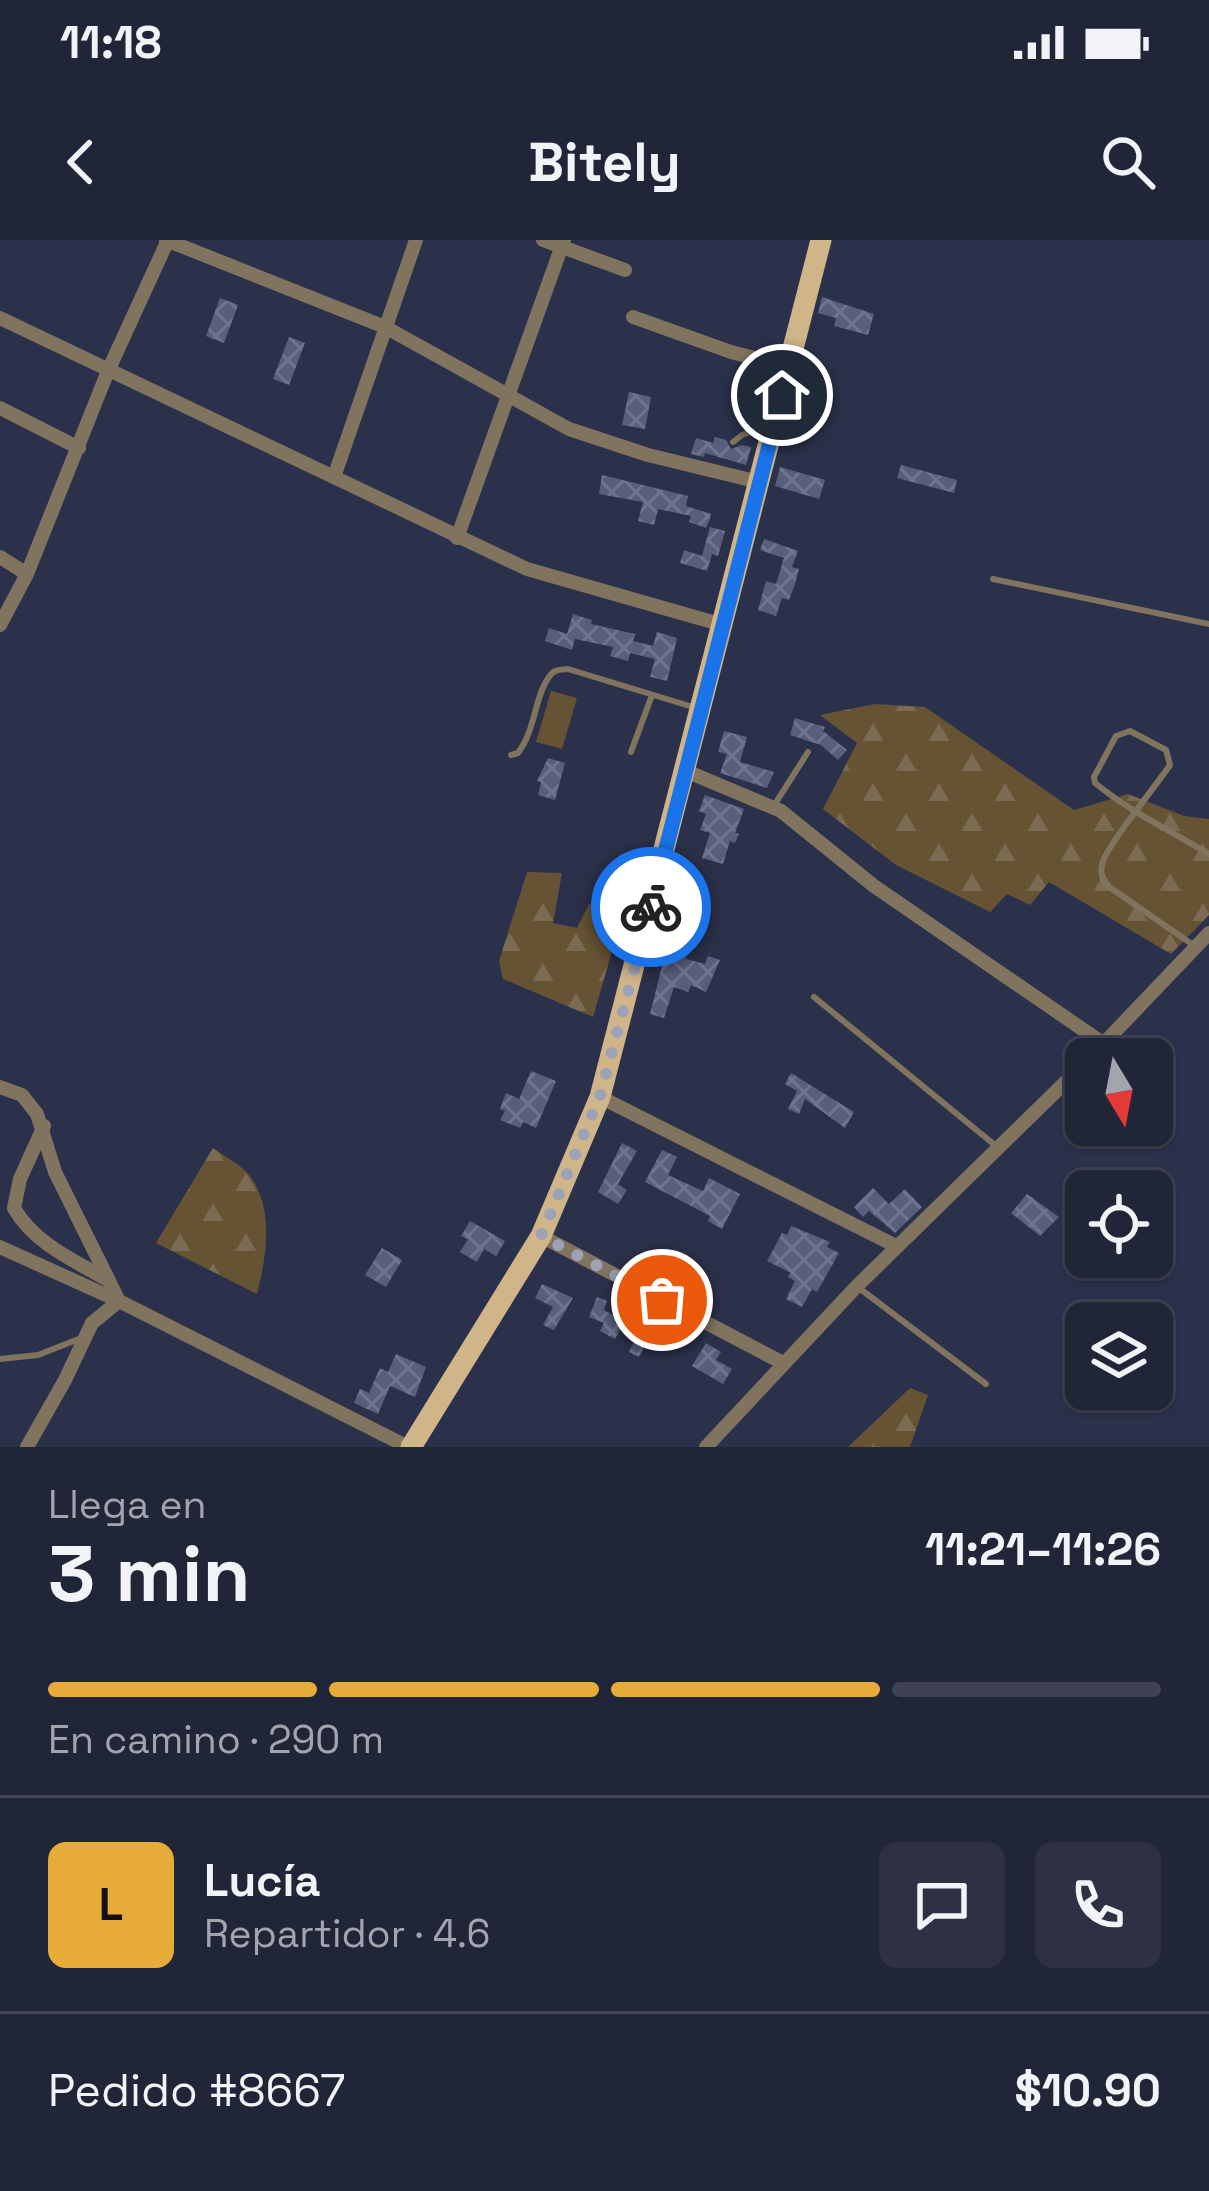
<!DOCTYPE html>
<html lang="es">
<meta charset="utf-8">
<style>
body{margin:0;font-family:"Space Grotesk",sans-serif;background:#2d3143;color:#f1f3f6;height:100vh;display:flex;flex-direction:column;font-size:45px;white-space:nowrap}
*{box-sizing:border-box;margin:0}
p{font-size:39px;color:#a2a5ae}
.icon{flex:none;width:66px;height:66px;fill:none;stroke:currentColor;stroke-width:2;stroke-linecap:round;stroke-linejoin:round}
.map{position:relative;height:1207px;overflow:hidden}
.side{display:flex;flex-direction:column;background:#212538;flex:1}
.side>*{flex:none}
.needle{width:78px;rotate:170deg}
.tools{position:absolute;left:1065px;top:798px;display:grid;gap:24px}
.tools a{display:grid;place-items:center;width:108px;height:108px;border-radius:18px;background:#212538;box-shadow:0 3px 9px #0004,0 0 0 3px #3e4253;font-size:60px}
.pin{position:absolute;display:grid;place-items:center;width:102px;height:102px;color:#fff;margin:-51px;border:6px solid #fff;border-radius:50%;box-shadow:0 3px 12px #0007}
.courier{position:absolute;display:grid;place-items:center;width:120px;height:120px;margin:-60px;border:9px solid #1a73e8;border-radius:50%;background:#fff;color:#222;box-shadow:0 3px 15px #0007}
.overview em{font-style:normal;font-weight:700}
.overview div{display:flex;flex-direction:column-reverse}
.overview{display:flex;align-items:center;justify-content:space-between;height:204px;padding:0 48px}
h1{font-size:78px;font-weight:700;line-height:90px}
.bar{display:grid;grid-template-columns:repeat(4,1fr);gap:18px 12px;align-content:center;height:144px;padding:0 48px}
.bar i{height:15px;border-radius:9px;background:#3e4253}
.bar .on{background:#e7ac37}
.bar p{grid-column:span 4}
.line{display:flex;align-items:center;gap:30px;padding:0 48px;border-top:3px solid #3e4253}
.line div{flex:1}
.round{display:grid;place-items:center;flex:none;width:126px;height:126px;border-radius:18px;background:#2d3143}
.status{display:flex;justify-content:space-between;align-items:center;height:84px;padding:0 60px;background:#212538;direction:ltr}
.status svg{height:33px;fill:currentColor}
header{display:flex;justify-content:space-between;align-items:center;height:156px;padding:0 48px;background:#212538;font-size:54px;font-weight:700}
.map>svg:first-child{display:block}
.green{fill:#665334}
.forest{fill:url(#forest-firs)}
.building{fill:url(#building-cross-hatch)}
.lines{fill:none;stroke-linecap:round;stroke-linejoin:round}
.service{stroke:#81745f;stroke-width:6}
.minor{stroke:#81745f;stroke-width:14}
.primary{stroke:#d0b589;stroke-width:21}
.done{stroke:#9ea2b6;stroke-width:12;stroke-dasharray:0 21.6}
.route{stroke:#1a73e8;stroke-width:15}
</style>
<div class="status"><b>11:18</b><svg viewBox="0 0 49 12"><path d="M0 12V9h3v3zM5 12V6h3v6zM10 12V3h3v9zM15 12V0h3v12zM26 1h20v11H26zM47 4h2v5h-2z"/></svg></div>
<header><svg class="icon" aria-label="back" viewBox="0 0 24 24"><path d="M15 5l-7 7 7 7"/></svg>Bitely<svg class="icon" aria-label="search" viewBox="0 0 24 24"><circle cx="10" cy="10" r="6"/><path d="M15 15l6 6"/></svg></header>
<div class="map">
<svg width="1209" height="1207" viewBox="0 0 1209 1207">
<defs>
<pattern id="forest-firs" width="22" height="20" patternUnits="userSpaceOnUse" patternTransform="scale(3)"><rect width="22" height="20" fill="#665334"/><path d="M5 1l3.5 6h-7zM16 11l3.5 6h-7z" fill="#7b6b52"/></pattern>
<pattern id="building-cross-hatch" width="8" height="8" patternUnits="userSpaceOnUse" patternTransform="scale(3)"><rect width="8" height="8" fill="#585e7c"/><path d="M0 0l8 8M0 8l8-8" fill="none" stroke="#6f758f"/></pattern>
</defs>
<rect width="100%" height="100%" fill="#2c314b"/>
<polygon class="green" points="551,451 577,458 562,509 536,502"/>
<g class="forest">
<polygon points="875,464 925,467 1074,570 1128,554 1184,576 1209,579 1209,675 1171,714 1049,642 1030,665 1007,654 990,672 896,625 823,569 857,503 820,475"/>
<polygon points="527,632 562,633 553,683 577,688 589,664 624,669 593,777 503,739 499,721"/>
<path d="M213,908c12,9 31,18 39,31 22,33 14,79 5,115l-101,-51z"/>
<polygon points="910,1148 928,1155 910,1207 848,1207"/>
</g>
<g class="building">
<polygon points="822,57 874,74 868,95 834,86 836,78 818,73"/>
<polygon points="220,58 238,65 224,103 206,96"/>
<polygon points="289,97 305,103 289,145 273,139"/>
<polygon points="629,152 651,157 645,189 622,185"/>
<polygon points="715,197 726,200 731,209 742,205 751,207 746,225 705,213 704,217 691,214 696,198 713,203"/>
<polygon points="901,225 957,240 954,253 897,238"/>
<polygon points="780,227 825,240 819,259 775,246"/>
<polygon points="602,235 688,256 686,266 711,274 709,281 706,288 689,282 691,276 658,269 654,285 638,281 643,262 599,254"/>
<polygon points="710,287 725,291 718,316 712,314 707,331 680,323 684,310 702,316"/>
<polygon points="764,299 798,311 792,327 799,329 795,344 789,360 782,358 776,376 758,370 766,341 776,344 784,318 760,310"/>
<polygon points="573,374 592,380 591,384 635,394 633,401 653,406 657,392 677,398 667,441 650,437 655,419 630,413 628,421 610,416 613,407 575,399 572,410 545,401 549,388 567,394"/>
<polygon points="795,478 825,487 823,491 847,510 838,520 821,505 790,495"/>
<polygon points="724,491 747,497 740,522 774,532 767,548 720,533 727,514 718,512"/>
<polygon points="548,518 565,523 555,560 538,555 541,542 537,541"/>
<polygon points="705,555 744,569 735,593 739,594 735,603 730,601 723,624 702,618 710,593 700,590 706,574 699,571"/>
<polygon points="693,639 706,642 695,680 688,677 681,702 690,705 686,719 705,724 708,716 720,720 706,752 691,745 688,752 674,747 664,778 650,774 666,710 661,703 667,682 674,684 682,660 688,662"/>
<polygon points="531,831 556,841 536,888 523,882 520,888 500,880 505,871 500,869 506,853 519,859"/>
<polygon points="791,833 854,872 845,888 805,859 799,874 788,869 797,851 785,844"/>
<polygon points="622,903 637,911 618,944 627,950 618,964 598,952"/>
<polygon points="662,910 677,917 668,935 703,951 709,938 740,954 722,989 708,981 710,976 645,942"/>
<polygon points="873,948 889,964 905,949 922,967 895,993 869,971 863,977 854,967"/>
<polygon points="1027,954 1059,977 1040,996 1011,973"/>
<polygon points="470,981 505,1001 496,1016 484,1009 477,1022 460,1012 468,999 461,996"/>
<polygon points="791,986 830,1002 827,1007 839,1013 817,1052 812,1049 802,1067 786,1059 795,1041 788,1037 791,1033 767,1021 782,993 787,995"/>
<polygon points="382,1008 402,1020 386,1047 365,1035"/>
<polygon points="542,1044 573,1058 554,1090 543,1085 553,1067 535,1058"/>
<polygon points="597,1057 607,1061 604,1070 625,1082 632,1072 644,1079 638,1089 650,1096 639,1117 629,1112 635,1099 620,1090 615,1099 600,1091 604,1083 589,1077"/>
<polygon points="706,1103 721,1112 716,1120 732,1129 723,1144 692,1126"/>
<polygon points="396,1114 426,1127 415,1157 390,1146 378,1174 354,1163 360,1149 369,1153 380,1128 388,1132"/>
</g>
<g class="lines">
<g class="service">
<polyline points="733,202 742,195 765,187"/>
<polyline points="993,339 1209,384"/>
<polyline points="631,512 652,455"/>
<path d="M511,515l7,-2c18,-24 16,-55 31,-76 5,-8 10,-7 19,-8l125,38"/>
<polyline points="775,564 808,512"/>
<path d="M1196,707l-91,-63c-3,-9 -5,-10 -3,-20 5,-19 54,-78 68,-99l-4,-15 -36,-19 -14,5 -22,41 1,6c34,28 76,48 114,71"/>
<polyline points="814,757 996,906"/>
<polyline points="859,1048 986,1144"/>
<polyline points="0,1119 38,1115 84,1097"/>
</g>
<g class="minor">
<polyline points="166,0 385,87 569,189 648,215 759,242"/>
<polyline points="543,0 625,30"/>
<polyline points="633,77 731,112 789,127"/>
<polyline points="0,78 527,329 723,385"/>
<polyline points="0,168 79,208"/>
<polyline points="334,237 416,0"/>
<polyline points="457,298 564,0"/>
<polyline points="0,317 27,334"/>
<polyline points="0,385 27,334 108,131 168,0"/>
<polyline points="686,531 781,571 874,646 1104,804"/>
<polyline points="1089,819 1209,693"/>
<polyline points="0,847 22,855 37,874 55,932 119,1061 408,1207"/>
<polyline points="600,857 896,1006"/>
<path d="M44,886l-24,53 -6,29c20,35 59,52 92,71"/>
<polyline points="541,996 783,1123"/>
<polyline points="0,1007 119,1061 92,1083 65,1140 27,1207"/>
<polyline points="706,1207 857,1046 1086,822"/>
</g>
<polyline class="primary" points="411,1207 541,996 600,857 821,0"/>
</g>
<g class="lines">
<polyline class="done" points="651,667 600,856 541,996 662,1060"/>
<polyline class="route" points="651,667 782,155"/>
</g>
</svg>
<div class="tools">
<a><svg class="needle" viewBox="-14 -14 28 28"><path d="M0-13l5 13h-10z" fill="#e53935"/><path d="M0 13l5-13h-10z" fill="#a2a5ae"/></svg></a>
<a><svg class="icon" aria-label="locate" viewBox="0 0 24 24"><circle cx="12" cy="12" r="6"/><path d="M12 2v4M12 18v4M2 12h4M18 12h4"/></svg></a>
<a><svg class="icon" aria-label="layers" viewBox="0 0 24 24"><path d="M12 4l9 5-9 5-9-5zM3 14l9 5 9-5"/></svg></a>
</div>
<div class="pin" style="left:662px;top:1060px;background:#ea580c"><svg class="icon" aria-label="bag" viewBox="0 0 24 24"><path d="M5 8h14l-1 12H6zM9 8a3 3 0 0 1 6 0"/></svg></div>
<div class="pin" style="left:782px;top:155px;background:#1f2937"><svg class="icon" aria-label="home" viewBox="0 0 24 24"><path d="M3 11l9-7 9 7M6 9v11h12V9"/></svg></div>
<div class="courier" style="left:651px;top:667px"><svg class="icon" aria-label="bike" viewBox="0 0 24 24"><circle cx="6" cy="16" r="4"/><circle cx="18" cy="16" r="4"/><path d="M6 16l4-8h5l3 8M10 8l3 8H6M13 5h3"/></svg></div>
</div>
<section class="side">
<div class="overview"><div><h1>3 min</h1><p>Llega en</p></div><em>11:21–11:26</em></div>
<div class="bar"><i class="on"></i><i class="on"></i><i class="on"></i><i></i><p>En camino · 290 m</p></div>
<div class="line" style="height:216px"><b class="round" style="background:#e7ac37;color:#111">L</b><div><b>Lucía</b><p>Repartidor · 4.6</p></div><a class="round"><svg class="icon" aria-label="chat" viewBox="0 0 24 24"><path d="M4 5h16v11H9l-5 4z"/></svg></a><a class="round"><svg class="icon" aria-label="phone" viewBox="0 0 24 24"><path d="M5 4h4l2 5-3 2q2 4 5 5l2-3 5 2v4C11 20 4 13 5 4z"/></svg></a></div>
<div class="line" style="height:156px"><div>Pedido #8667</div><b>$10.90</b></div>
</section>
